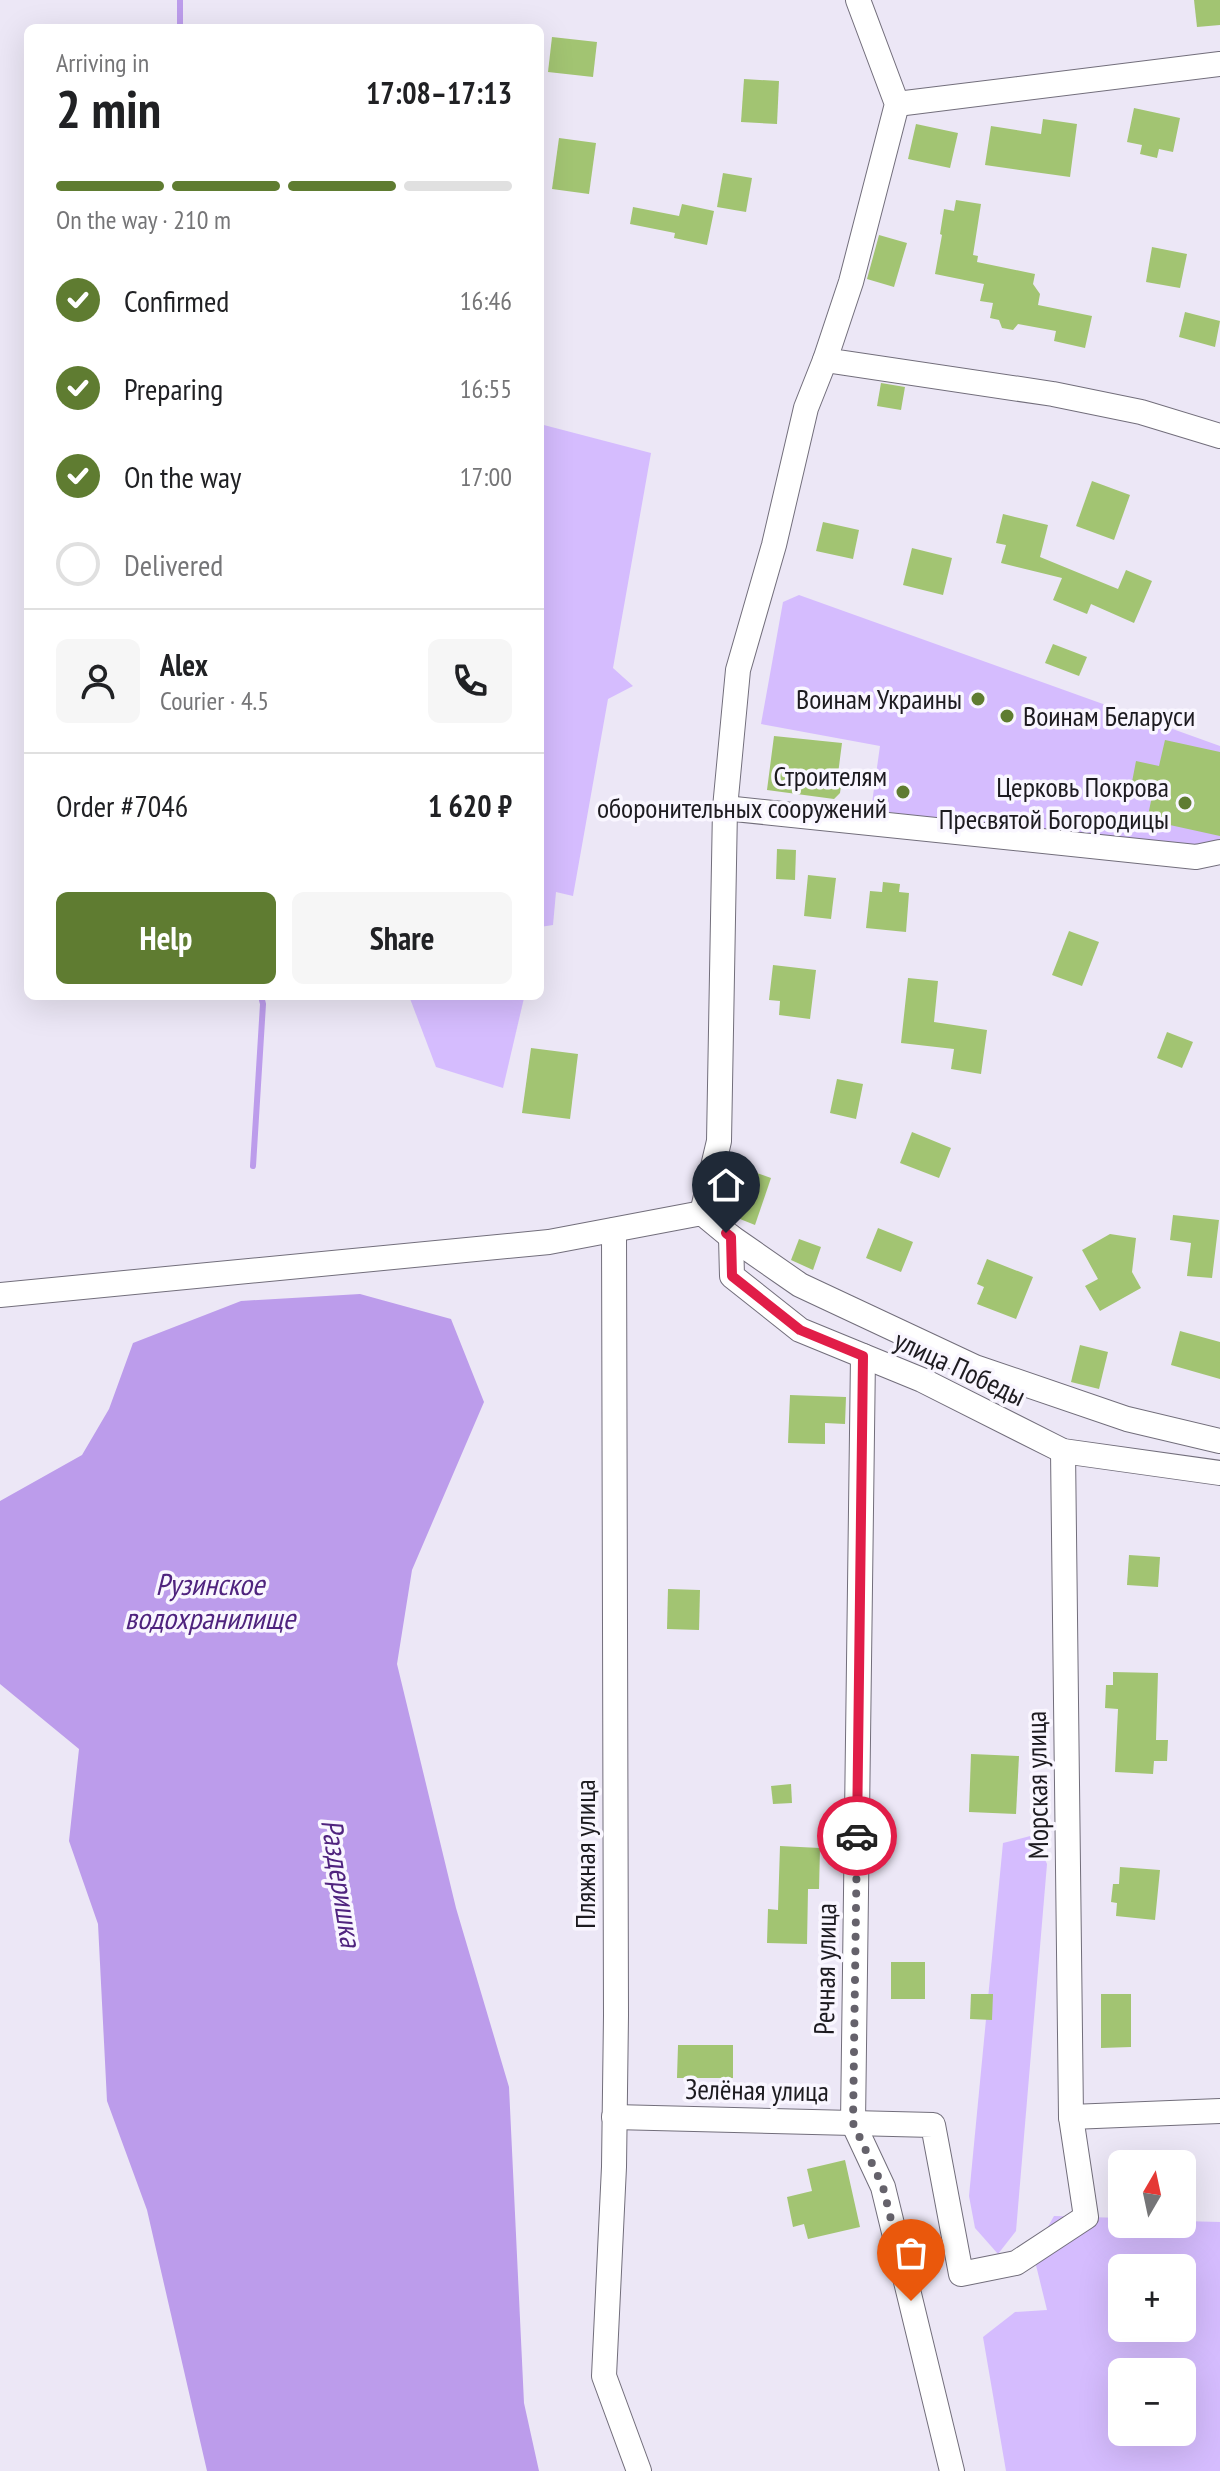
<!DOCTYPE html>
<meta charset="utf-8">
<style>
body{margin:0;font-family:"PT Sans Narrow",sans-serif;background:#f6f6f6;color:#202124;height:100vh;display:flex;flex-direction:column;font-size:30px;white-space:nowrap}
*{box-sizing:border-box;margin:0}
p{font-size:26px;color:#757577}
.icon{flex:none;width:44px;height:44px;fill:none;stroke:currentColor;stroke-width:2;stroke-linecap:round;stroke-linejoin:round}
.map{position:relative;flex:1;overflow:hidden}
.details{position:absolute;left:24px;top:24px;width:520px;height:976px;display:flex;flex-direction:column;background:#fff;border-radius:12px;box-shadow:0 8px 32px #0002}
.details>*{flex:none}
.needle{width:52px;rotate:9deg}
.fabs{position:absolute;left:1108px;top:2150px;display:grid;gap:16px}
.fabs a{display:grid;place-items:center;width:88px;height:88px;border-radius:12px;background:#fff;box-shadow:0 8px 32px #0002;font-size:40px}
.pin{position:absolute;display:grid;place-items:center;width:68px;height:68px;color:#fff;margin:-82px -34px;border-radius:50% 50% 50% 0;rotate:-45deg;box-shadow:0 0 8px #0007}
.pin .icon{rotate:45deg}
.courier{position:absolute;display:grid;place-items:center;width:80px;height:80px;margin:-40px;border:6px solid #e11d48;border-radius:50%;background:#fff;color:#222;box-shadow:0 2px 10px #0007}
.headline em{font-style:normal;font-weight:600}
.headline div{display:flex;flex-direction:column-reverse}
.headline{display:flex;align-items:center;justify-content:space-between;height:136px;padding:0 32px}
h1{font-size:52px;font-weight:600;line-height:60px}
.bar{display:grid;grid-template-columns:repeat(4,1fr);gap:12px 8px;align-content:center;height:96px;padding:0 32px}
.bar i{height:10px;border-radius:6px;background:#e0e0e0}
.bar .on{background:#5f7c31}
.bar p{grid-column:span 4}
.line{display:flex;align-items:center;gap:20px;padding:0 32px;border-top:2px solid #e0e0e0}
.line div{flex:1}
.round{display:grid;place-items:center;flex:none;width:84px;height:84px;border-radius:12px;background:#f6f6f6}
ol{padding:0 32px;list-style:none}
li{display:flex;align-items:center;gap:24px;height:88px}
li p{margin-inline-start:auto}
li .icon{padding:8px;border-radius:50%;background:#5f7c31;color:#fff;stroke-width:4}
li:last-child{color:#757577}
li i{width:44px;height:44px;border:4px solid #e0e0e0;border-radius:50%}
.action{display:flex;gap:16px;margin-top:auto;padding:16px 32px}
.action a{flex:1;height:92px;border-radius:12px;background:#5f7c31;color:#fff;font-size:32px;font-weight:600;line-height:92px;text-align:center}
.action a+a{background:#f6f6f6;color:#202124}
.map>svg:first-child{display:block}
.green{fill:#d5bcfe;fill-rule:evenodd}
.water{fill:#bc9ceb}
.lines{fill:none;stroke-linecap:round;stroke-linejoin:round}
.stream{stroke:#bc9ceb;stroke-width:6}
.building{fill:#a2c472}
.minor-casing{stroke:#726e7b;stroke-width:26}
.minor{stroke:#fff;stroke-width:24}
.done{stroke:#65626b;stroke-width:8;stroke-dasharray:0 14.4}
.route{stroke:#e11d48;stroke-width:10}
.poi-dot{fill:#5f7c31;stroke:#f9f6ff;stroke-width:3}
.labels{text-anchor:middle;stroke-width:7;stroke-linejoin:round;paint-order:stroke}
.poi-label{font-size:28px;fill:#1d1b20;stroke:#f9f6ff;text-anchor:end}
.street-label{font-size:28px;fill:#1d1b20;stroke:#f9f6ff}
.water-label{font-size:30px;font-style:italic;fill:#4f237e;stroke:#f9f6ff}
</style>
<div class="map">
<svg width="1220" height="2471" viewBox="0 0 1220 2471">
<rect width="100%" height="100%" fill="#ece7f6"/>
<g class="green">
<polygon points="540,424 651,453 613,668 633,686 608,699 573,896 556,892 553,925 540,927"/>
<polygon points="799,595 1220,746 1220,845 1199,851 871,810 880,746 761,724 783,602"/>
<polygon points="409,996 523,996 524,998 503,1088 436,1067"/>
<polygon points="1034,1835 1047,1864 1016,2231 998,2254 975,2228 969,2196 1003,1843"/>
<path d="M1054,2216l68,2v6h60v-3l38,1v249h-214l-23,-134 32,-25 32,-2 -14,-57zM1122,2268h60v60h-60zM1122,2372h60v60h-60z"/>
</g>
<polygon class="water" points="360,1294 451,1319 484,1402 412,1570 397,1664 456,1908 509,2087 524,2403 539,2471 207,2471 147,2210 107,2101 98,1924 69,1841 79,1749 0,1684 0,1501 82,1455 109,1409 133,1343 241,1301"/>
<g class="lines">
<g class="stream">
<polyline points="180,0 180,28"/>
<polyline points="253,1166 263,1004 261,996"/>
</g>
</g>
<g class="building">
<polygon points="1194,0 1220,0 1220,25 1197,27"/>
<polygon points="552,37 597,42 593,77 548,72"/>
<polygon points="744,79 779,81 777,124 741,122"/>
<polygon points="1134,108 1180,118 1173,152 1159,149 1157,158 1140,154 1142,145 1127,142"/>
<polygon points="1043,119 1077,124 1070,177 985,165 991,126 1041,134"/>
<polygon points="916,124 958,133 950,168 908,159"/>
<polygon points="559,138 596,143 589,194 552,189"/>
<polygon points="723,173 752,178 746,212 717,207"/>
<polygon points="956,200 981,204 973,255 978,256 977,262 1035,274 1033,284 1040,294 1038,305 1092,316 1085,348 1054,341 1056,331 1018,324 1013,330 1002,328 999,320 990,318 993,303 980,301 984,284 935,274 942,235 940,234 944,209 954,211"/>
<polygon points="682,204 714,211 707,245 674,238 675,233 630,224 633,207 679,216"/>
<polygon points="879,235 907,243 894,287 867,279"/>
<polygon points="1152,247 1187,254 1180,288 1146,282"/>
<polygon points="1185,312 1220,321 1215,347 1179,337"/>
<polygon points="881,383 905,387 901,410 877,406"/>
<polygon points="1092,481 1130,495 1114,540 1076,526"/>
<polygon points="1003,514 1048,525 1040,557 1118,589 1126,570 1152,581 1134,623 1091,604 1087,614 1053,600 1062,578 1001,563 1006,545 996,543"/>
<polygon points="823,522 859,530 853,559 816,551"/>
<polygon points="912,548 952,558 943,595 903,585"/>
<polygon points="1053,644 1087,657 1079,676 1045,663"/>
<polygon points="774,736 842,743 838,774 842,779 840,793 834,799 767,790"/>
<polygon points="1165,740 1220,752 1220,836 1147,820 1154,787 1132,782 1136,761 1159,766"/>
<polygon points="777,849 796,850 795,880 776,879"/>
<polygon points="808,875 836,878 831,919 804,916"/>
<polygon points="883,882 900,884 899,892 909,893 906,932 866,928 870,891 882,892"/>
<polygon points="1069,931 1099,942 1082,986 1052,975"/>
<polygon points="773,965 816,970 810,1019 779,1015 780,1001 769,1000"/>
<polygon points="908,978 938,981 934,1022 987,1030 981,1074 951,1069 954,1049 901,1043"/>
<polygon points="1167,1032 1193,1042 1182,1068 1157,1058"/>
<polygon points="531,1048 578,1054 570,1119 522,1113"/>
<polygon points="837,1079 863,1084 856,1119 830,1113"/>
<polygon points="912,1132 951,1148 939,1178 900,1163"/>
<polygon points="740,1167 771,1178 755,1225 735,1217"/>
<polygon points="1173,1215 1219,1220 1212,1278 1187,1276 1191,1243 1170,1240"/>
<polygon points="878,1228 913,1242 901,1272 866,1258"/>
<polygon points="1110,1234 1136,1238 1132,1272 1141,1288 1100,1311 1085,1286 1098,1279 1082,1250"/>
<polygon points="799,1239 821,1247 813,1270 791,1260"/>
<polygon points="987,1259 1033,1277 1016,1319 977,1304 984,1287 977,1284"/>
<polygon points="1180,1331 1220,1342 1220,1379 1171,1365"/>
<polygon points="1080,1345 1108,1352 1099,1389 1071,1382"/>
<polygon points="790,1395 846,1397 845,1424 825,1423 825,1444 788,1443"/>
<polygon points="1129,1555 1160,1557 1158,1587 1127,1585"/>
<polygon points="668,1589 700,1590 699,1630 667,1629"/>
<polygon points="1113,1672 1158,1673 1156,1740 1168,1740 1167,1761 1154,1761 1153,1774 1115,1772 1118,1709 1105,1708 1106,1685 1113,1685"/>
<polygon points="971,1754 1019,1756 1016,1814 969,1812"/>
<polygon points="791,1784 792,1803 773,1804 771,1786"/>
<polygon points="780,1846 820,1848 819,1889 808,1889 807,1944 767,1943 768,1909 778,1910"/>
<polygon points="1120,1867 1160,1870 1155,1920 1116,1916 1117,1903 1111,1902 1113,1884 1119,1884"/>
<rect x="891" y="1962" width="34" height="37"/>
<polygon points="971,1994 993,1994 992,2020 970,2019"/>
<polygon points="1101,1994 1131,1994 1131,2047 1101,2048"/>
<polygon points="678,2045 733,2045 733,2078 677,2078"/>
<polygon points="845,2160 860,2227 808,2239 804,2224 793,2227 787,2197 812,2191 807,2169"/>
</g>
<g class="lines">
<defs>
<g id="minor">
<polyline points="858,0 897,104 851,282 825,360 1053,394 1141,412 1220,436"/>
<polyline points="897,104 1220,64"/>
<polyline points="725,808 1196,857 1220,852"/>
<polyline points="702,1213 719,1141 725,808 738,670 774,545 806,408 825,360"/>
<polyline points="614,1230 616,2015 614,2167 604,2376 639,2471"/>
<polyline points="731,1237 732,1276 800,1330 922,1380 1063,1451 1220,1473"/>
<polyline points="0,1295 549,1242 702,1213 731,1237 800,1285 975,1367 1127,1419 1220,1441"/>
<polyline points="863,1356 853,2123 883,2187 952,2471"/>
<polyline points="1063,1451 1071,2117"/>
<polyline points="614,2117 933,2125 961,2274 1016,2263 1086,2217 1071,2117 1220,2111"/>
</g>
</defs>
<use href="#minor" class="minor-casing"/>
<use href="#minor" class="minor"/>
</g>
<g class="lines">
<polyline class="done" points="857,1836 853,2123 883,2187 911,2301"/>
<polyline class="route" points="726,1233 731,1237 732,1276 800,1330 863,1356 857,1836"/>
</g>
<g class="poi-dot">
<circle cx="978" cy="699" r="8"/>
<circle cx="1007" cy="716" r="8"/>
<circle cx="903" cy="792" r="8"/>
<circle cx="1185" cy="803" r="8"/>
</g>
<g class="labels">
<g class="poi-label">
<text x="962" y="709">Воинам Украины</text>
<text x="1023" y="726" text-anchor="start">Воинам Беларуси</text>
<text x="887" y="786">Строителям<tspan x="887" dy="32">оборонительных сооружений</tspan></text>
<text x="1169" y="797">Церковь Покрова<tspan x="1169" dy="32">Пресвятой Богородицы</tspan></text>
</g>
<g class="street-label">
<text transform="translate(960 1368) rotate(25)" y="10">улица Победы</text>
<text transform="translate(1037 1785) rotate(-91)" y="10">Морская улица</text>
<text transform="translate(585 1854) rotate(-90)" y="10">Пляжная улица</text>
<text transform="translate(825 1969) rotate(-89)" y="10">Речная улица</text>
<text transform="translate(757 2090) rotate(1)" y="10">Зелёная улица</text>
</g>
<g class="water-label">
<text x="210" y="1595">Рузинское<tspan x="210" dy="34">водохранилище</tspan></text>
<text transform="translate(341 1883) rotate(81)" y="10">Раздеришка</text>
</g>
</g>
</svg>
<div class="fabs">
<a><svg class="needle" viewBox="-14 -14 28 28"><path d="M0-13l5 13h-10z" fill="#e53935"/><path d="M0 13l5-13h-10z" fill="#757577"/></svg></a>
<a>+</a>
<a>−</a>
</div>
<div class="pin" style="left:911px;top:2301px;background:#ea580c"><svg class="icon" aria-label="bag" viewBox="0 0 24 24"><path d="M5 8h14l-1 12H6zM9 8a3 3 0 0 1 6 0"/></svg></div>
<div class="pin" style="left:726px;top:1233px;background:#1f2937"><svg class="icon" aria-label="home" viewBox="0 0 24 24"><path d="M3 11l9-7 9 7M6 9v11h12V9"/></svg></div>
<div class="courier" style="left:857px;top:1836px"><svg class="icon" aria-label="car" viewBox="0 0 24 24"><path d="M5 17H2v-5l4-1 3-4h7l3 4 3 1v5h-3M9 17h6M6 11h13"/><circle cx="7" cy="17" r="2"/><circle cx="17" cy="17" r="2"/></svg></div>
<section class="details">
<div class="headline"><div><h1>2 min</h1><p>Arriving in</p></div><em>17:08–17:13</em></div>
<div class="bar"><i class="on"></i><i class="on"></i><i class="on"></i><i></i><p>On the way · 210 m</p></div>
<ol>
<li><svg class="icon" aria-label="check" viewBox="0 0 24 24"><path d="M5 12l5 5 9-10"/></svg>Confirmed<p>16:46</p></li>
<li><svg class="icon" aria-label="check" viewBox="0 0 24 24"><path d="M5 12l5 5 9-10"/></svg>Preparing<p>16:55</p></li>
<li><svg class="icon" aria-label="check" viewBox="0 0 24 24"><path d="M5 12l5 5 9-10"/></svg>On the way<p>17:00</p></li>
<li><i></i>Delivered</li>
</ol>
<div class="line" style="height:144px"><a class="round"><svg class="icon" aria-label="person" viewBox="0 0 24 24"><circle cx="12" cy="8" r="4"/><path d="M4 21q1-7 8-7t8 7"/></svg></a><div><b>Alex</b><p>Courier · 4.5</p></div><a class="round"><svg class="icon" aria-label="phone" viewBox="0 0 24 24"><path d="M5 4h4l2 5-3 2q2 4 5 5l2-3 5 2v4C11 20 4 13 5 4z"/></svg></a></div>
<div class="line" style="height:104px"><div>Order #7046</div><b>1 620 ₽</b></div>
<div class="action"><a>Help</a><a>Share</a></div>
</section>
</div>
